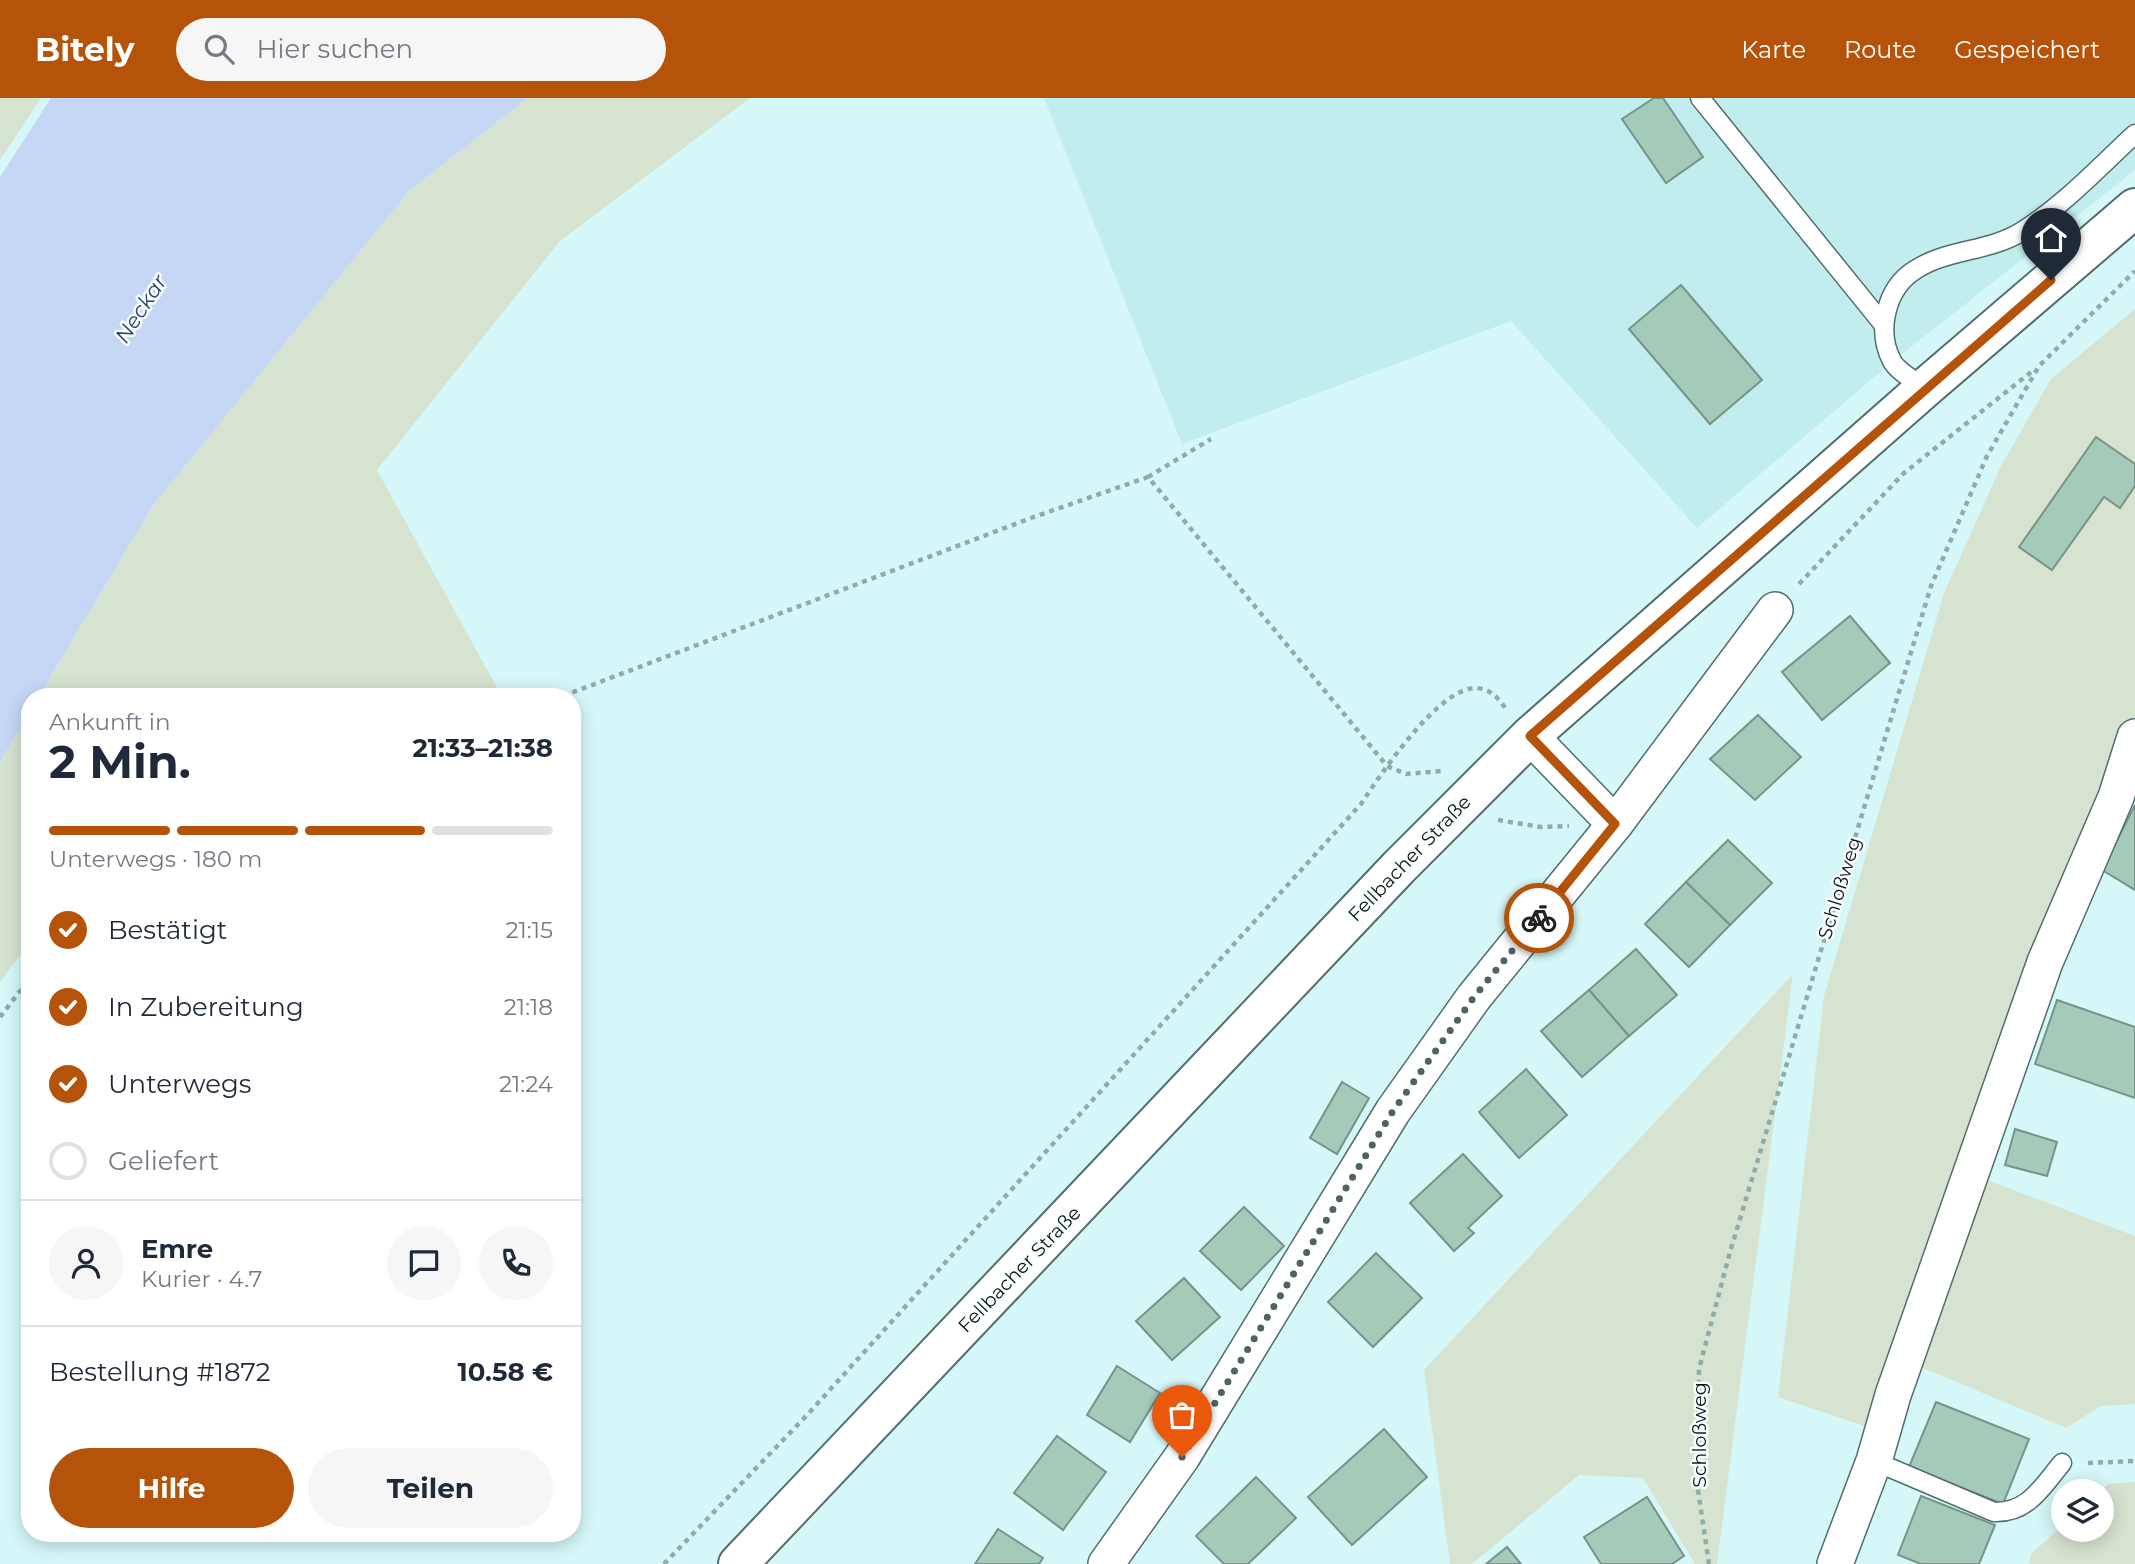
<!DOCTYPE html>
<html lang="de">
<meta charset="utf-8">
<style>
body{margin:0;font-family:Montserrat,sans-serif;background:#f6f6f7;color:#1f2937;height:100vh;display:flex;flex-direction:column;font-size:26px;white-space:nowrap}
*{box-sizing:border-box;margin:0}
p{font-size:23px;color:#747a83}
.icon{flex:none;width:38px;height:38px;fill:none;stroke:currentColor;stroke-width:2;stroke-linecap:round;stroke-linejoin:round}
.map{position:relative;flex:1;overflow:hidden}
.details{position:absolute;left:21px;top:590px;width:560px;height:854px;display:flex;flex-direction:column;background:#fff;border-radius:28px;box-shadow:0 4px 18px #0003}
.details>*{flex:none}
.buttons{position:absolute;left:2051px;top:1381px;display:grid;gap:14px}
.buttons a{display:grid;place-items:center;width:63px;height:63px;border-radius:50%;background:#fff;box-shadow:0 4px 18px #0003;font-size:35px}
.pin{position:absolute;display:grid;place-items:center;width:60px;height:60px;color:#fff;margin:-72px -30px;border-radius:50% 50% 50% 0;rotate:-45deg;box-shadow:0 0 7px #0007}
.pin .icon{rotate:45deg}
.courier{position:absolute;display:grid;place-items:center;width:70px;height:70px;margin:-35px;border:5px solid #b45309;border-radius:50%;background:#fff;color:#222;box-shadow:0 2px 9px #0007}
.headline em{font-style:normal;font-weight:700}
.headline div{display:flex;flex-direction:column-reverse}
.headline{display:flex;align-items:center;justify-content:space-between;height:119px;padding:0 28px}
h1{font-size:46px;font-weight:700;line-height:52px}
.bar{display:grid;grid-template-columns:repeat(4,1fr);gap:10px 7px;align-content:center;height:84px;padding:0 28px}
.bar i{height:9px;border-radius:5px;background:#e0e1e3}
.bar .current{background:#b45309}
.bar p{grid-column:span 4}
.line{display:flex;align-items:center;gap:18px;padding:0 28px;border-top:2px solid #e0e1e3}
.line div{flex:1}
.round{display:grid;place-items:center;flex:none;width:74px;height:74px;border-radius:37px;background:#f6f6f7}
ol{padding:0 28px;list-style:none}
li{display:flex;align-items:center;gap:21px;height:77px}
li p{margin-inline-start:auto}
li .icon{padding:7px;border-radius:50%;background:#b45309;color:#fff;stroke-width:4}
li:last-child{color:#747a83}
li i{width:38px;height:38px;border:4px solid #e0e1e3;border-radius:50%}
.action{display:flex;gap:14px;margin-top:auto;padding:14px 28px}
.action a{flex:1;height:80px;border-radius:42px;background:#b45309;color:#fff;font-size:28px;font-weight:700;line-height:80px;text-align:center}
.action a+a{background:#f6f6f7;color:#1f2937}
header{display:flex;align-items:center;gap:42px;box-sizing:border-box;height:98px;padding:0 35px;background:#b45309;color:#fff}
header strong{font-size:33px}
nav{display:flex;gap:38px;margin-inline-start:auto;font-size:24px}
.search{width:490px;height:63px;background:#f6f6f7;display:flex;align-items:center;gap:18px;box-sizing:border-box;padding:0 24px;border-radius:38px;color:#747a83;font-size:26px}
.map>svg:first-child{display:block}
.built{fill:#c2edee}
.green{fill:#d7e3d1}
.water{fill:#c6d7f6}
.building{fill:#a4cab9;stroke:#799388;stroke-width:2}
.lines{fill:none;stroke-linecap:round;stroke-linejoin:round}
.service-casing{stroke:#506e6f;stroke-width:21}
.minor-casing{stroke:#506e6f;stroke-width:38}
.secondary-casing{stroke:#506e6f;stroke-width:42}
.path{stroke:#91abab;stroke-width:4.5;stroke-dasharray:5 5;stroke-linecap:butt}
.service{stroke:#fff;stroke-width:18}
.minor{stroke:#fff;stroke-width:35}
.secondary{stroke:#fff;stroke-width:38}
.done{stroke:#506364;stroke-width:7;stroke-dasharray:0 12.6}
.route{stroke:#b45309;stroke-width:9}
.labels{text-anchor:middle;stroke-width:5;stroke-linejoin:round;paint-order:stroke}
.street-label{font-size:19px;fill:#081414;stroke:#f8fefe}
.water-label{font-size:21px;font-style:italic;fill:#2c416b;stroke:#f8fefe}
</style>
<header>
<strong>Bitely</strong>
<div class="search"><svg class="icon" aria-label="search" viewBox="0 0 24 24"><circle cx="10" cy="10" r="6"/><path d="M15 15l6 6"/></svg>Hier suchen</div>
<nav><a>Karte</a><a>Route</a><a>Gespeichert</a></nav>
</header>
<div class="map">
<svg width="2135" height="1466" viewBox="0 0 2135 1466">
<rect width="100%" height="100%" fill="#d6f7f8"/>
<polygon class="built" points="1044,0 2135,0 2135,72 1892,264 1697,430 1511,223 1182,346"/>
<g class="green">
<polygon points="0,0 41,0 0,62"/>
<polygon points="528,0 750,0 560,143 377,372 500,595 490,598 39,598 154,406 410,92"/>
<polygon points="2135,211 2135,668 1982,1080 2135,1138 2135,1306 2101,1308 2066,1330 1890,1256 1864,1328 1778,1299 1824,898 1944,495 2002,366 2051,281"/>
<polygon points="30,614 30,843 0,884 0,664"/>
<polygon points="1793,876 1717,1466 1695,1466 1643,1380 1579,1377 1472,1466 1450,1466 1424,1272"/>
<polygon points="2135,1384 2135,1466 2029,1466 2031,1456 2063,1427 2063,1432 2102,1432 2101,1393 2108,1386"/>
</g>
<polygon class="water" points="51,0 528,0 410,92 154,406 39,598 30,598 30,614 0,664 0,79"/>
<g class="building">
<polygon points="1654,0 1663,0 1703,59 1666,85 1622,21"/>
<polygon points="1681,187 1762,282 1710,326 1629,231"/>
<polygon points="2096,339 2135,366 2135,388 2120,410 2104,399 2052,472 2019,449"/>
<polygon points="1850,518 1890,565 1822,622 1782,574"/>
<polygon points="1758,617 1801,659 1755,702 1710,661"/>
<polygon points="2135,707 2135,792 2102,772"/>
<polygon points="1728,742 1772,785 1730,827 1686,784"/>
<polygon points="1686,784 1730,827 1689,869 1645,826"/>
<polygon points="1636,851 1677,897 1629,938 1589,892"/>
<polygon points="1589,892 1629,938 1582,979 1541,933"/>
<polygon points="2057,902 2135,929 2135,1000 2035,966"/>
<polygon points="1526,971 1567,1017 1519,1060 1479,1014"/>
<polygon points="1342,984 1369,1000 1337,1056 1310,1040"/>
<polygon points="2015,1031 2057,1044 2047,1078 2005,1067"/>
<polygon points="1463,1056 1502,1098 1468,1130 1474,1135 1454,1153 1410,1105"/>
<polygon points="1244,1109 1284,1148 1241,1192 1200,1153"/>
<polygon points="1376,1155 1422,1200 1373,1249 1328,1204"/>
<polygon points="1184,1180 1220,1219 1172,1262 1136,1223"/>
<polygon points="1117,1268 1160,1295 1130,1344 1087,1317"/>
<polygon points="1936,1304 2029,1341 2003,1406 1909,1369"/>
<polygon points="1384,1331 1427,1379 1352,1447 1308,1399"/>
<polygon points="1057,1338 1106,1374 1063,1432 1014,1395"/>
<polygon points="1256,1379 1296,1420 1248,1466 1224,1466 1196,1438"/>
<polygon points="1921,1398 1995,1427 1979,1466 1921,1466 1898,1457"/>
<polygon points="1647,1399 1684,1458 1672,1466 1601,1466 1584,1439"/>
<polygon points="998,1431 1043,1460 1039,1466 975,1466"/>
<polygon points="1507,1449 1521,1466 1486,1466"/>
</g>
<g class="lines">
<defs>
<g id="service">
<polyline points="1700,0 1883,226"/>
<path d="M1925,290c-10,-7 -28,-17 -33,-27 -16,-30 -6,-73 23,-91 32,-21 73,-18 106,-38 42,-26 77,-64 114,-98"/>
<path d="M1874,1363l120,51c34,1 48,-25 68,-49"/>
</g>
<g id="minor">
<polyline points="1530,638 1615,726"/>
<polyline points="1106,1466 1182,1359 1393,1013 1474,899 1615,726 1775,512"/>
<polyline points="1835,1466 1874,1363 1893,1297 2045,864 2116,699 2135,639"/>
</g>
<polyline id="secondary" points="738,1466 1399,769 1530,638 1925,290 2135,110"/>
</defs>
<use href="#service" class="service-casing"/>
<use href="#minor" class="minor-casing"/>
<use href="#secondary" class="secondary-casing"/>
<g class="path">
<polyline points="1148,379 1211,341"/>
<polyline points="1799,486 1904,375 2035,271"/>
<polyline points="563,598 1031,420 1148,379 1387,668 1406,676 1441,673"/>
<polyline points="1498,722 1541,729 1569,728"/>
<polyline points="0,919 30,880"/>
<polyline points="2088,1365 2135,1363"/>
<path d="M664,1466l144,-150 553,-610c19,-29 78,-117 115,-116 15,1 22,10 30,21"/>
<polyline points="1709,1466 1698,1392 1699,1271 1730,1154 1931,488 1987,358 2039,268 2135,173"/>
</g>
<use href="#service" class="service"/>
<use href="#minor" class="minor"/>
<use href="#secondary" class="secondary"/>
</g>
<g class="lines">
<polyline class="done" points="1182,1359 1393,1013 1474,899 1539,820"/>
<polyline class="route" points="1539,820 1615,726 1530,638 2051,182"/>
</g>
<g class="labels">
<g class="street-label">
<text transform="translate(1409 760) rotate(-46)" y="7">Fellbacher Straße</text>
<text transform="translate(1839 790) rotate(-73)" y="7">Schloßweg</text>
<text transform="translate(1019 1171) rotate(-46)" y="7">Fellbacher Straße</text>
<text transform="translate(1699 1337) rotate(-90)" y="7">Schloßweg</text>
</g>
<g class="water-label">
<text transform="translate(141 211) rotate(-57)" y="7">Neckar</text>
</g>
</g>
</svg>
<div class="buttons">
<a><svg class="icon" aria-label="layers" viewBox="0 0 24 24"><path d="M12 4l9 5-9 5-9-5zM3 14l9 5 9-5"/></svg></a>
</div>
<div class="pin" style="left:1182px;top:1359px;background:#ea580c"><svg class="icon" aria-label="bag" viewBox="0 0 24 24"><path d="M5 8h14l-1 12H6zM9 8a3 3 0 0 1 6 0"/></svg></div>
<div class="pin" style="left:2051px;top:182px;background:#1f2937"><svg class="icon" aria-label="home" viewBox="0 0 24 24"><path d="M3 11l9-7 9 7M6 9v11h12V9"/></svg></div>
<div class="courier" style="left:1539px;top:820px"><svg class="icon" aria-label="bike" viewBox="0 0 24 24"><circle cx="6" cy="16" r="4"/><circle cx="18" cy="16" r="4"/><path d="M6 16l4-8h5l3 8M10 8l3 8H6M13 5h3"/></svg></div>
<section class="details">
<div class="headline"><div><h1>2 Min.</h1><p>Ankunft in</p></div><em>21:33–21:38</em></div>
<div class="bar"><i class="current"></i><i class="current"></i><i class="current"></i><i></i><p>Unterwegs · 180 m</p></div>
<ol>
<li><svg class="icon" aria-label="check" viewBox="0 0 24 24"><path d="M5 12l5 5 9-10"/></svg>Bestätigt<p>21:15</p></li>
<li><svg class="icon" aria-label="check" viewBox="0 0 24 24"><path d="M5 12l5 5 9-10"/></svg>In Zubereitung<p>21:18</p></li>
<li><svg class="icon" aria-label="check" viewBox="0 0 24 24"><path d="M5 12l5 5 9-10"/></svg>Unterwegs<p>21:24</p></li>
<li><i></i>Geliefert</li>
</ol>
<div class="line" style="height:126px"><a class="round"><svg class="icon" aria-label="person" viewBox="0 0 24 24"><circle cx="12" cy="8" r="4"/><path d="M4 21q1-7 8-7t8 7"/></svg></a><div><b>Emre</b><p>Kurier · 4.7</p></div><a class="round"><svg class="icon" aria-label="chat" viewBox="0 0 24 24"><path d="M4 5h16v11H9l-5 4z"/></svg></a><a class="round"><svg class="icon" aria-label="phone" viewBox="0 0 24 24"><path d="M5 4h4l2 5-3 2q2 4 5 5l2-3 5 2v4C11 20 4 13 5 4z"/></svg></a></div>
<div class="line" style="height:91px"><div>Bestellung #1872</div><b>10.58 €</b></div>
<div class="action"><a>Hilfe</a><a>Teilen</a></div>
</section>
</div>
